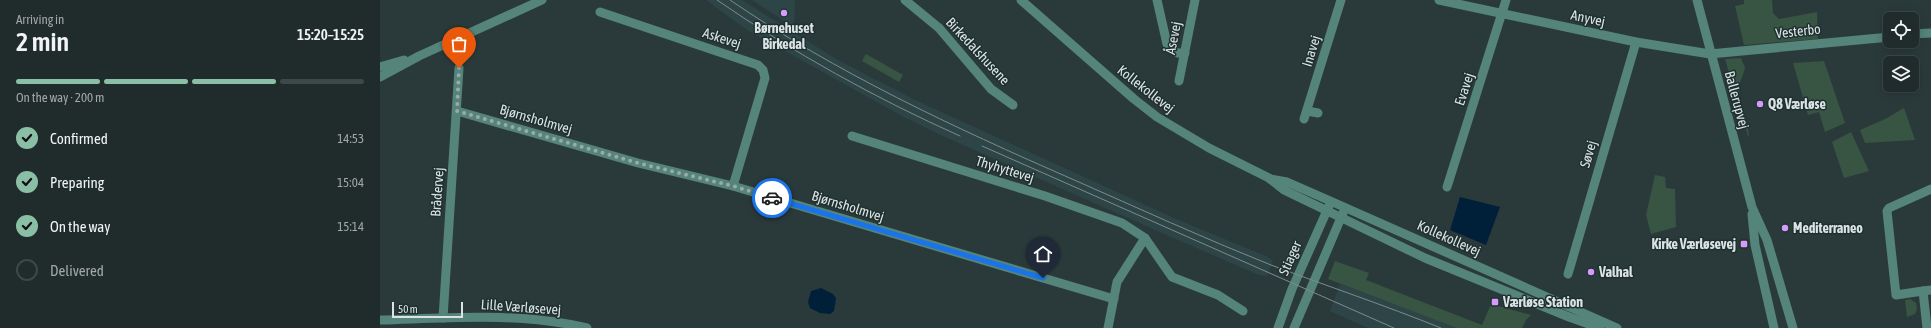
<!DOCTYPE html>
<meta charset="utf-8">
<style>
body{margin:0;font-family:"Asap Condensed",sans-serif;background:#2d3838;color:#f1f3f6;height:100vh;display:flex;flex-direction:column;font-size:15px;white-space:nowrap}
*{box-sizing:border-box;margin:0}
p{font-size:13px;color:#a2a7a9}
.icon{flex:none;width:22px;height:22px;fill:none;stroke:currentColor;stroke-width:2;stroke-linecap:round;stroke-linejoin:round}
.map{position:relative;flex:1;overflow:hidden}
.details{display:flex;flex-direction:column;background:#202c2c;width:380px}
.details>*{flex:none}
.buttons{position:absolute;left:1503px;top:12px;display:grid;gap:8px}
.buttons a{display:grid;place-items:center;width:36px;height:36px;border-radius:6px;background:#202c2c;box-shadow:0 2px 10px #0003,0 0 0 1px #3d4848;font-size:20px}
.scale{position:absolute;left:12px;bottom:10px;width:71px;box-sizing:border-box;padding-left:4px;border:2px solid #dae4e4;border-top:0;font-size:11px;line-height:14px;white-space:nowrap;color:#dae4e4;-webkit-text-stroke:3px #203031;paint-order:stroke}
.pin{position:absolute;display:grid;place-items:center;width:34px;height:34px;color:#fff;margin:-41px -17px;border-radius:50% 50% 50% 0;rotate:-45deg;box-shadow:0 0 4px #0007}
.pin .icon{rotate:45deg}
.courier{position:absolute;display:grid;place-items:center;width:40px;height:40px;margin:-20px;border:3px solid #1a73e8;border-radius:50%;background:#fff;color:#222;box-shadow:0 1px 5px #0007}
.headline em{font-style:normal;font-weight:600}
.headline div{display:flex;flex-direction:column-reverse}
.headline{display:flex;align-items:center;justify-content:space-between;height:68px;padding:0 16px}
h1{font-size:26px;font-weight:600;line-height:30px}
.bar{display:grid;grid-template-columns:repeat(4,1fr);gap:6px 4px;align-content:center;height:48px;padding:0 16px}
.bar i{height:5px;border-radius:3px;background:#3d4848}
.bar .on{background:#8abfa5}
.bar p{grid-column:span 4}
ol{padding:0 16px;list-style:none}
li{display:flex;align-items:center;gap:12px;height:44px}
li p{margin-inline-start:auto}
li .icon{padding:4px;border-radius:50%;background:#8abfa5;color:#111;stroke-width:4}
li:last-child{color:#a2a7a9}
li i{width:22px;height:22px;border:2px solid #3d4848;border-radius:50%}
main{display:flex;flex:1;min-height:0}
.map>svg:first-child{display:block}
.built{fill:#2d4547}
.green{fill:#385443}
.water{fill:#001f38}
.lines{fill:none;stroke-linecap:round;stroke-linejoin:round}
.minor{stroke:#54847a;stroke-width:9}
.tram{stroke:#7e8b8c;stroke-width:1}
.done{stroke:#9ca8a9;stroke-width:4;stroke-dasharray:0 7.2}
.route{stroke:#1a73e8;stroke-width:5}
.poi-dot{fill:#d59bfa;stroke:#203031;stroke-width:1.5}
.labels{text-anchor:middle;stroke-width:3;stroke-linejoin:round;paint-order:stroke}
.street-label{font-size:14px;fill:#dae4e4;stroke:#203031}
.poi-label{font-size:14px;font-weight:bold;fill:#dae4e4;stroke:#203031;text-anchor:start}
</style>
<main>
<section class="details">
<div class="headline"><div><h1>2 min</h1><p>Arriving in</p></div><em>15:20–15:25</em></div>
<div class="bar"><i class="on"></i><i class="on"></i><i class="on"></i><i></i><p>On the way · 200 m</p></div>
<ol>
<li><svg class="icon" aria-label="check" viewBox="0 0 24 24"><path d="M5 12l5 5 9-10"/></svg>Confirmed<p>14:53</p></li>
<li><svg class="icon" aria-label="check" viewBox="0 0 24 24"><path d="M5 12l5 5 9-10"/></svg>Preparing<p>15:04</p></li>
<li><svg class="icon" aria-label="check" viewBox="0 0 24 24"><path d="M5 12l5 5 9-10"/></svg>On the way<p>15:14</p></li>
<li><i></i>Delivered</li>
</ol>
</section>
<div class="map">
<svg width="1551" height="328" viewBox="0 0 1551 328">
<rect width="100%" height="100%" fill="#2a3a3b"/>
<g class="built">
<polygon points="326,0 362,0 456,59 533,99 796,219 888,257 893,261 887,276 879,275 789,236 565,137 522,116 367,30"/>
<polygon points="372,0 415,0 414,27"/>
<polygon points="960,284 1066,323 1077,328 988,328 950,311"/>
</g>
<g class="green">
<polygon points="1364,0 1392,0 1393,13 1399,19 1437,12 1438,39 1364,45 1355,6 1364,4"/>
<polygon points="486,54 523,75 519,82 482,61"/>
<path d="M1361,58l4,10c-1,6 -6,14 -6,21 -1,15 9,31 10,47h-1l-23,-77z"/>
<polygon points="1444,61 1465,123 1445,132 1439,112 1428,115 1413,63"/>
<polygon points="1524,108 1535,140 1485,143 1480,130 1505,119"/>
<polygon points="1471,132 1489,171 1464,178 1452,142"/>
<polygon points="1275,175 1285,177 1286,188 1295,189 1296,227 1271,234 1266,215"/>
<polygon points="955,261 989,273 986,280 1102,325 1111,304 1151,315 1146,320 1142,328 1077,328 948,279"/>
<polygon points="1530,299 1536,303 1537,309 1535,314 1527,317 1525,300"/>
</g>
<g class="water">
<polygon points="1080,197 1120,207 1106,245 1070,230"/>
<polygon points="441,288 453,294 456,298 454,311 450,314 440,313 430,308 428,302 431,291"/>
</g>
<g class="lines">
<g class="minor">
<polyline points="525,0 559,28 611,89 633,105"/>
<polyline points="641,0 754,99 777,117 829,148 889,178 904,190 1045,258 1189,317 1220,328"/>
<polyline points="777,0 787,44 797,53 805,53"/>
<polyline points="1059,0 1256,42 1330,54 1510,37"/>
<polyline points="1317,0 1372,207 1387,240 1413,328"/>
<polyline points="220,12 378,65 383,70 385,78 353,186"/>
<polyline points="1532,34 1551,33"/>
<polyline points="0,67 24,60"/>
<polyline points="0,77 39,56 162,0"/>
<polyline points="799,81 815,0"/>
<polyline points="77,111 258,163 353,186 734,299"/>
<polyline points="927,111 938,113"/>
<polyline points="924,119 961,0"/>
<polyline points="472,136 665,196 742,223 765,238 792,277 838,295 863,311"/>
<polyline points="890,179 907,182 939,196 1237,328"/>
<polyline points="1067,187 1126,0"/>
<polyline points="1372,214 1375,245 1394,328"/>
<polyline points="1188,274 1256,42"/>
<polyline points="1543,291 1516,295 1507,211 1509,208 1551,189"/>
<polyline points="63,318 79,68"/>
<path d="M0,320c69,-2 140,-8 207,8"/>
<polyline points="728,328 737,282 765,238"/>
<polyline points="898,328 912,289 949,206"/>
<polyline points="914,328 963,213"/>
<polyline points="1547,328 1543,291 1551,290"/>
</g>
<g class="tram">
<path d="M337,0c77,53 158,98 243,136"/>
<path d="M350,0c107,73 223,127 342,179 66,29 131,59 199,86 56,21 113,40 170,63"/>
<polyline points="602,146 1014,328"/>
</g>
</g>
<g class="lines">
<polyline class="done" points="79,68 77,111 258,163 353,186 392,198"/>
<polyline class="route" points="392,198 663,278"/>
</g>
<g class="poi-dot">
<circle cx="404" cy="13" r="4"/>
<circle cx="1380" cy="104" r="4"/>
<circle cx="1405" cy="228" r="4"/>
<rect x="1360" y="240" width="8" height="8" rx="2"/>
<circle cx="1211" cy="272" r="4"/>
<rect x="1111" y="298" width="8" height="8" rx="2"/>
</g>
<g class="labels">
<g class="street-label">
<text transform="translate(1208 18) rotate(12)" y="5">Anyvej</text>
<text transform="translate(1418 31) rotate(-6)" y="5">Vesterbo</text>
<text transform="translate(342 38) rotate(18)" y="5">Askevej</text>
<text transform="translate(793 38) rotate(-79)" y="5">Åsevej</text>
<text transform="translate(598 51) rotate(47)" y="5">Birkedalshusene</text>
<text transform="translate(931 51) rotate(-73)" y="5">Inavej</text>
<text transform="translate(766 89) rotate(38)" y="5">Kollekollevej</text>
<text transform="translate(1084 89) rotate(-72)" y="5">Evavej</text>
<text transform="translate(1357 100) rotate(75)" y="5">Ballerupvej</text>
<text transform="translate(156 119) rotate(16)" y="5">Bjørnsholmvej</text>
<text transform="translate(1208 154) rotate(-74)" y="5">Søvej</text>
<text transform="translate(625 169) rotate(17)" y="5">Thyhyttevej</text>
<text transform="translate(57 192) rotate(-86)" y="5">Brådervej</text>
<text transform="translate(468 206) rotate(17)" y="5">Bjørnsholmvej</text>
<text transform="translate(1069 238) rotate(24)" y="5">Kollekollevej</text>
<text transform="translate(910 258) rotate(-66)" y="5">Stiager</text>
<text transform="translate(141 307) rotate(4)" y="5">Lille Værløsevej</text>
</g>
<g class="poi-label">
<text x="404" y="33" text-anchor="middle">Børnehuset<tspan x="404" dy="16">Birkedal</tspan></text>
<text x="1388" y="109">Q8 Værløse</text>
<text x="1413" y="233">Mediterraneo</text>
<text x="1356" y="249" text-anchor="end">Kirke Værløsevej</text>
<text x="1219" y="277">Valhal</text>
<text x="1123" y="307">Værløse Station</text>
</g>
</g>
</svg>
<div class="buttons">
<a><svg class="icon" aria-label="locate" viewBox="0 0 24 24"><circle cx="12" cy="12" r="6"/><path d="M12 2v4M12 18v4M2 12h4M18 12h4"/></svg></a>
<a><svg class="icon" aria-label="layers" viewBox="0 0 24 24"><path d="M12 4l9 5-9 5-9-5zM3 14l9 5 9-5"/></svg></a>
</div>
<div class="scale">50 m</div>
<div class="pin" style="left:79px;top:68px;background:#ea580c"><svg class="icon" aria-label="bag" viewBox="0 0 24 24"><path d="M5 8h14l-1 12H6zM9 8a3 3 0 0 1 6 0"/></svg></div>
<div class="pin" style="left:663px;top:278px;background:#1f2937"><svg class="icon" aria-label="home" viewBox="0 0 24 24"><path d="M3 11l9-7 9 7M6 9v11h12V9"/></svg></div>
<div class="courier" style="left:392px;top:198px"><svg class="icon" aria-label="car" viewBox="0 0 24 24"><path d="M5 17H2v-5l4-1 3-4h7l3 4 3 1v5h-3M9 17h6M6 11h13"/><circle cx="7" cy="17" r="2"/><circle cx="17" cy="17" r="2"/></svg></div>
</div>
</main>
